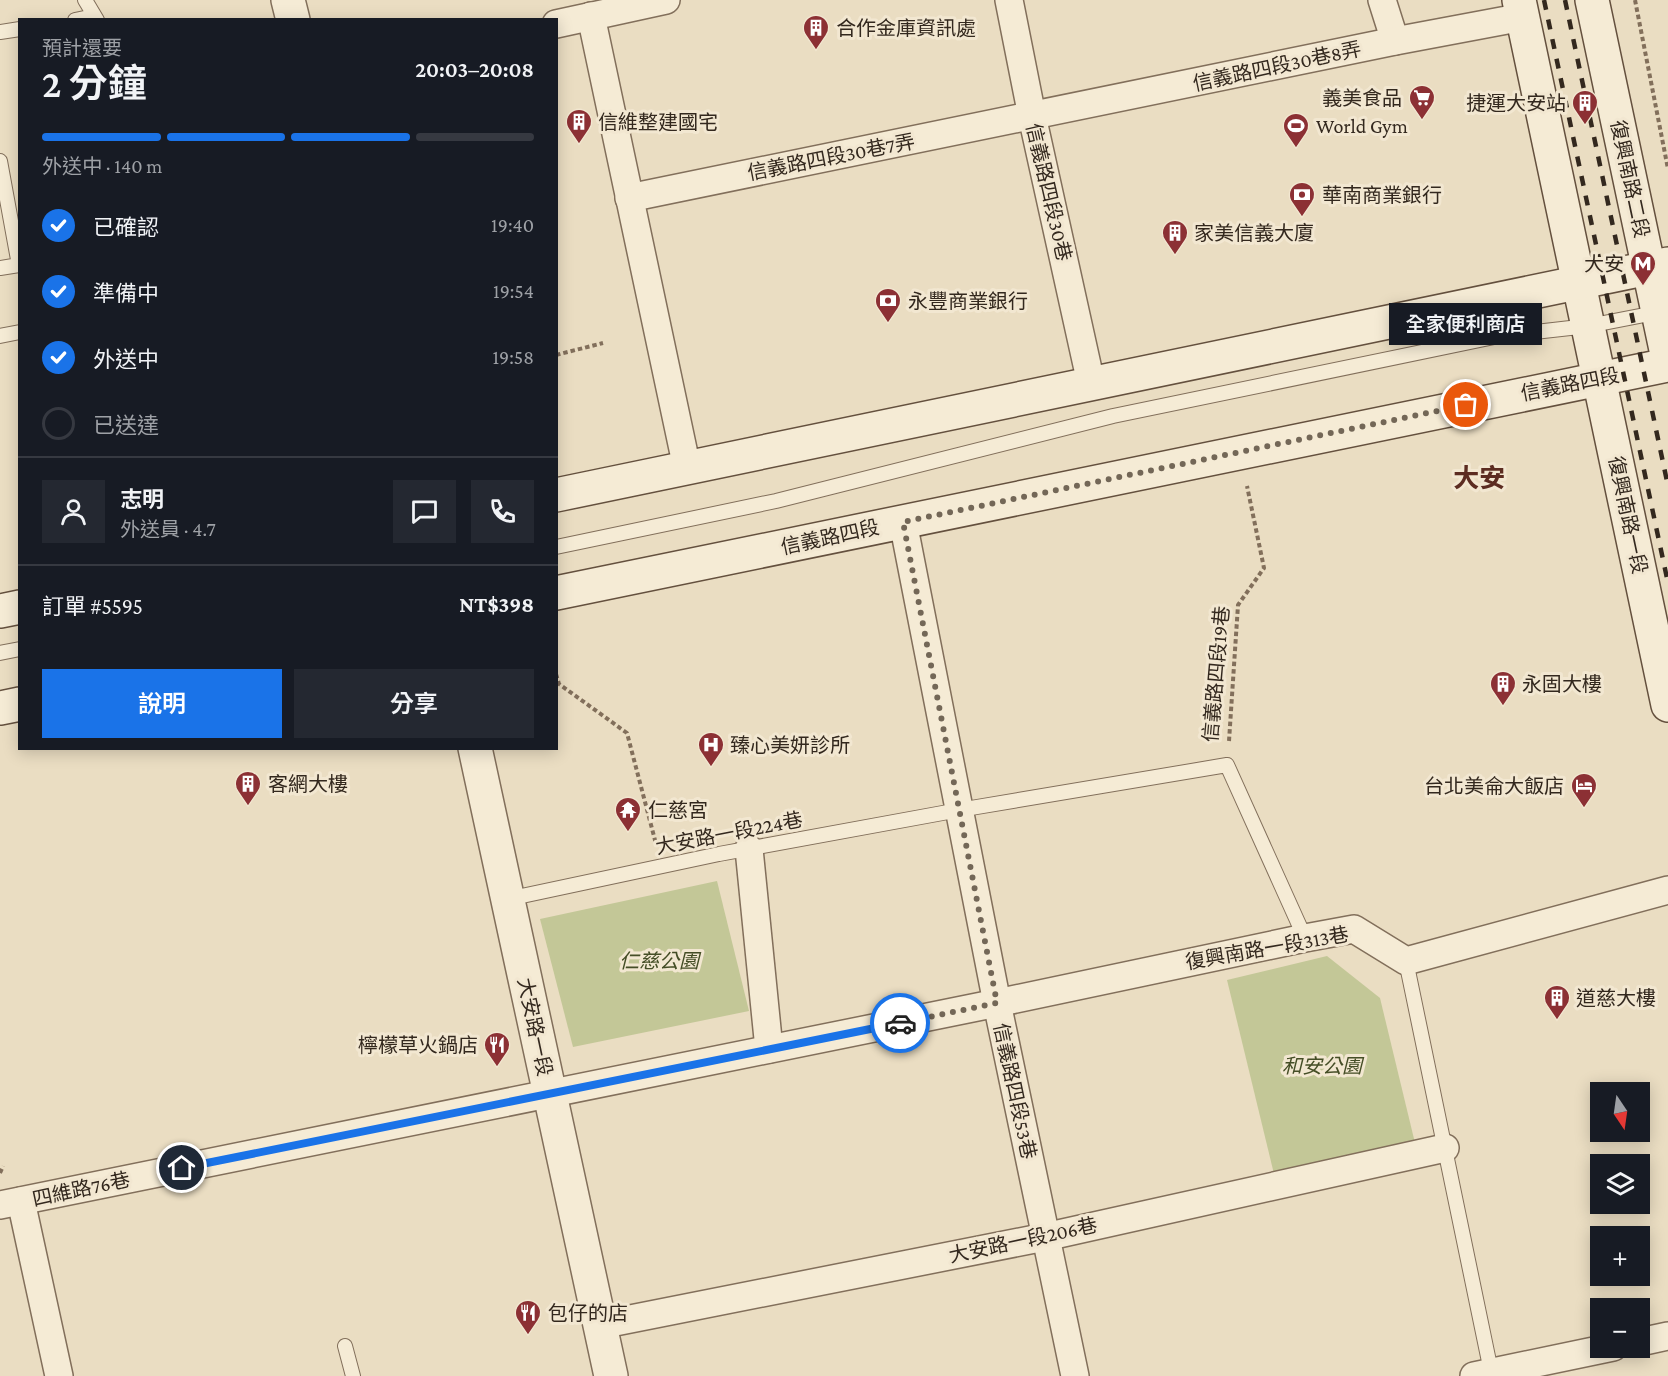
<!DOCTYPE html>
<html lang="zh-TW">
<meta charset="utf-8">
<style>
body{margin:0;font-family:"Crimson Pro","Noto Sans TC",serif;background:#242831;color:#f1f3f6;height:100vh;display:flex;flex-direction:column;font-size:22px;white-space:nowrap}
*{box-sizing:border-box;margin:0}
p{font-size:20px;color:#9ea1a6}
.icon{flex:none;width:33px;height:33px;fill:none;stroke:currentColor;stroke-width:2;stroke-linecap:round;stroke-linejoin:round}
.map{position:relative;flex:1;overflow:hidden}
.details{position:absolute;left:18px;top:18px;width:540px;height:732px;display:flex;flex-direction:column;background:#171b24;border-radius:0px;box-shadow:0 3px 15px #0003}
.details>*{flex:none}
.needle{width:39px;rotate:167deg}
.tools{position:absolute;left:1590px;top:1082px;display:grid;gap:12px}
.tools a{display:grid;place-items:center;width:60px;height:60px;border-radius:0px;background:#171b24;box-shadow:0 3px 15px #0003;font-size:30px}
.pin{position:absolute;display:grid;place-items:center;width:51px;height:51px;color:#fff;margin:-26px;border:3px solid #fff;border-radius:50%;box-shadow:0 2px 6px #0007}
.courier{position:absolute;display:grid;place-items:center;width:60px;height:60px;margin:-30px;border:4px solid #1a73e8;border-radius:50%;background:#fff;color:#222;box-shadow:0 2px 8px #0007}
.bubble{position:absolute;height:42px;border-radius:0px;background:#171b24;box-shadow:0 3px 15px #0003;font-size:20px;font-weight:600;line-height:42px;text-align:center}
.summary em{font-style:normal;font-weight:600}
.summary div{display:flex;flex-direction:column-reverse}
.summary{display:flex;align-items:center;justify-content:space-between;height:102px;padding:0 24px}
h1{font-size:39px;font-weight:600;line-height:45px}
.bar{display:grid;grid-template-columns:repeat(4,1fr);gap:9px 6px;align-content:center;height:72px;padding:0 24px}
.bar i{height:8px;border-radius:4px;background:#363941}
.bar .current{background:#1a73e8}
.bar p{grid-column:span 4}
.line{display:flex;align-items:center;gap:15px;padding:0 24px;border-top:2px solid #363941}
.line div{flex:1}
.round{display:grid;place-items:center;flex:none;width:63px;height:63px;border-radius:0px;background:#242831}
ol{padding:0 24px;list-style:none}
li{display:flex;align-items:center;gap:18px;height:66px}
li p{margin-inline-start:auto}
li .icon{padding:6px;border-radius:50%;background:#1a73e8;color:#fff;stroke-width:4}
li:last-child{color:#9ea1a6}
li i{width:33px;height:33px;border:3px solid #363941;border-radius:50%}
.action{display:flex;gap:12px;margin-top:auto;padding:12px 24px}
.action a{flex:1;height:69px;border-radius:0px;background:#1a73e8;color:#fff;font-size:24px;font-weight:600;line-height:69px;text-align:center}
.action a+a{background:#242831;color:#f1f3f6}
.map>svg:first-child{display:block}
.green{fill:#c3c797}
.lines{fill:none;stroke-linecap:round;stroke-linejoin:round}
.service-casing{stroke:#826f5b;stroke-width:16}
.minor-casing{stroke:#826f5b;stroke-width:30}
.tertiary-casing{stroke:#826f5b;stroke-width:36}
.secondary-casing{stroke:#64503e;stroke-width:36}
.path{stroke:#826f5b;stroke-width:4;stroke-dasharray:4.5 3;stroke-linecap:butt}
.service{stroke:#f5ebd5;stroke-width:14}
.minor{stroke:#f5ebd5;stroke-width:27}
.tertiary{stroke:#f5ebd5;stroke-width:33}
.secondary{stroke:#f5ebd5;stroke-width:33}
.rail{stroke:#33281e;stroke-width:4.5;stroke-dasharray:10 10;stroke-linecap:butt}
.done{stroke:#736757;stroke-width:6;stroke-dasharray:0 10.8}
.route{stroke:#1a73e8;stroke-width:8}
.labels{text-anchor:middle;stroke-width:6;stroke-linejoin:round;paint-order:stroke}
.poi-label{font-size:20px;fill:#33281e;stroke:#f2e7d1;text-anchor:start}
.street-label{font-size:20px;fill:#33281e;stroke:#f2e7d1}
.park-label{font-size:20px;font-style:italic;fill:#454e26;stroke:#f2e7d1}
.district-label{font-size:26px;font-weight:bold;fill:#5c2c21;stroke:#f2e7d1}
</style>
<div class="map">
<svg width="1668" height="1376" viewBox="0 0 1668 1376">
<rect width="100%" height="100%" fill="#eaddc2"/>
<g class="green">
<polygon points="717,881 749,1011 573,1047 540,919"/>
<polygon points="1327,956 1380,998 1415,1143 1274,1174 1227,980"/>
</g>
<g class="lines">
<defs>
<g id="service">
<polyline points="85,0 97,20"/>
<polyline points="75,20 94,16"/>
<polyline points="0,32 20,29"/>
<polyline points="0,161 19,265 0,268"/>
<polyline points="0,336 20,332"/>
<polyline points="556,547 776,501 1113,416 1499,336 1588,326 1660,312"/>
<polyline points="0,653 20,649"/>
<polyline points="508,899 719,854 959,810 1227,765 1305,938"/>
<polyline points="1406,961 1492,1376"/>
<polyline points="345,1346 353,1376"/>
</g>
<g id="minor">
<polyline points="1009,0 1032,116 1091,383"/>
<polyline points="1382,0 1395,41"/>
<polyline points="591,16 687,468"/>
<polyline points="556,24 666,0"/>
<polyline points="629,198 1395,41 1523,17"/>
<polyline points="903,522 997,1003 1075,1376"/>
<polyline points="749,849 769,1049"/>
<polyline points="21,1201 59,1376"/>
<polyline points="0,1205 997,1003 1305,938 1354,929 1406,961 1668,890"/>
<polyline points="600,1325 1045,1237 1445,1148"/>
<polyline points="1640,1342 1668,1336"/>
<polyline points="1474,1376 1613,1347"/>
</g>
<g id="tertiary">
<polyline points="288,0 293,20"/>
<polyline points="475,748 611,1376"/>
</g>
<g id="secondary">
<polyline points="1519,0 1668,705"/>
<polyline points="1592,0 1668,359"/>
<polyline points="556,495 1668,264"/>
<polyline points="556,593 1668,365"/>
<polyline points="0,611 20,607"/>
<polyline points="0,708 20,704"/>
</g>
</defs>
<use href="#service" class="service-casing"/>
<use href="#minor" class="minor-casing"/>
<use href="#tertiary" class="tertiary-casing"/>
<use href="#secondary" class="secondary-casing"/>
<g class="path">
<polyline points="1635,0 1668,169"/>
<polyline points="556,355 603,343"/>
<polyline points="556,674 559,684 627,733 656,844"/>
<polyline points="1229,741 1238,605 1264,568 1247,486"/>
<polyline points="0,1173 3,1166"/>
</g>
<use href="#service" class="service"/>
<use href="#minor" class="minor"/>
<use href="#tertiary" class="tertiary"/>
<use href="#secondary" class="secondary"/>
<g class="rail">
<polyline points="1544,0 1668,583"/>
<polyline points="1565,0 1668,486"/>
</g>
</g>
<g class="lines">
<polyline class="done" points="900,1023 997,1003 903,522 1466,405"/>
<polyline class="route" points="182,1168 900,1023"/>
</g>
<defs>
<symbol id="building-pin" viewBox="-11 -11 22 30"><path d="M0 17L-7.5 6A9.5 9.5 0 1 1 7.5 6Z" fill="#8c3034" stroke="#f2e7d1"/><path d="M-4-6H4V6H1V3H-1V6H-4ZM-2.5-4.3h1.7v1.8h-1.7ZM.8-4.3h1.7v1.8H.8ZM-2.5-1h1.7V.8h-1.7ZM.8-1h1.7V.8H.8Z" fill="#fff"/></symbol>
<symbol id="supermarket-pin" viewBox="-11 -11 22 30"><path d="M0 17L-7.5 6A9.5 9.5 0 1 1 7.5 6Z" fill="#8c3034" stroke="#f2e7d1"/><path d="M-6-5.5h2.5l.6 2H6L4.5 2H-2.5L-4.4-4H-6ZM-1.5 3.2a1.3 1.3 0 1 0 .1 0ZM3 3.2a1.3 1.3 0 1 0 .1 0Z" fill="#fff"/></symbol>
<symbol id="stadium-pin" viewBox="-11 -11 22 30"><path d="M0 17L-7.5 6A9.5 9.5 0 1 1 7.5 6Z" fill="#8c3034" stroke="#f2e7d1"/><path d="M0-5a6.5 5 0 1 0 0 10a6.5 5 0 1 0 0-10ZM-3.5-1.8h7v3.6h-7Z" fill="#fff"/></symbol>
<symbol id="bank-pin" viewBox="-11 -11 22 30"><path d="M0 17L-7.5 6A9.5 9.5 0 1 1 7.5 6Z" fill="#8c3034" stroke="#f2e7d1"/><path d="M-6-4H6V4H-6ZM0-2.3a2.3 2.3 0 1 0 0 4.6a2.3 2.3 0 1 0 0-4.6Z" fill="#fff"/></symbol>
<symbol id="metro-pin" viewBox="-11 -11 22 30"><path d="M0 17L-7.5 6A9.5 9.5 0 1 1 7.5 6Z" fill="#8c3034" stroke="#f2e7d1"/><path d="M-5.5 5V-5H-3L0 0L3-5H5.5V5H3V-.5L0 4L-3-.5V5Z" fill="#fff"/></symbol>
<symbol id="hospital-pin" viewBox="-11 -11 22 30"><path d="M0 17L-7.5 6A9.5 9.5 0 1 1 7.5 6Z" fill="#8c3034" stroke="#f2e7d1"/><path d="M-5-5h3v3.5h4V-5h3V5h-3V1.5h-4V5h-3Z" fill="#fff"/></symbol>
<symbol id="hotel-pin" viewBox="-11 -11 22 30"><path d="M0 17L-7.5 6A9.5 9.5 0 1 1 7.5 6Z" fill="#8c3034" stroke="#f2e7d1"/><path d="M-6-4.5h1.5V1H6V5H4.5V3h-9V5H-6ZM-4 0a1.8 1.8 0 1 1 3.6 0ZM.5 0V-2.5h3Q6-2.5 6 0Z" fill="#fff"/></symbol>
<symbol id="temple-pin" viewBox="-11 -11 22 30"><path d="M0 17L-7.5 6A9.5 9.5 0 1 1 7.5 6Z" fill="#8c3034" stroke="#f2e7d1"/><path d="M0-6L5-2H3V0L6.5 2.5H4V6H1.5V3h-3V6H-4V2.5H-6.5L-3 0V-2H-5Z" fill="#fff"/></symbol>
<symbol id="restaurant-pin" viewBox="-11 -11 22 30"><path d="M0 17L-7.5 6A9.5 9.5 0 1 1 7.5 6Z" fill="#8c3034" stroke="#f2e7d1"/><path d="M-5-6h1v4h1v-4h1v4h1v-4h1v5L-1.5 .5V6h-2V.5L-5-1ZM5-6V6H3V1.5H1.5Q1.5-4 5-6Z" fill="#fff"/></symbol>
</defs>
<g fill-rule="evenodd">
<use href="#building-pin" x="801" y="13" width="30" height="40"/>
<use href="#supermarket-pin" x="1407" y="83" width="30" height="40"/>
<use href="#building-pin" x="1570" y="88" width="30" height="40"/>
<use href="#building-pin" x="564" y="107" width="30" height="40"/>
<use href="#stadium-pin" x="1281" y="111" width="30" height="40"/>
<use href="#bank-pin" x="1287" y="180" width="30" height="40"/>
<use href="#building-pin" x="1160" y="218" width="30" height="40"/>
<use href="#metro-pin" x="1628" y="249" width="30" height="40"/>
<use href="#bank-pin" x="873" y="286" width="30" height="40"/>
<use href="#building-pin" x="1488" y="669" width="30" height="40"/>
<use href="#hospital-pin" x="696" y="730" width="30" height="40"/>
<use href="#building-pin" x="233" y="769" width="30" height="40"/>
<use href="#hotel-pin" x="1569" y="771" width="30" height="40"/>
<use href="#temple-pin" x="613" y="795" width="30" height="40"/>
<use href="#building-pin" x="1542" y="983" width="30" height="40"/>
<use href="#restaurant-pin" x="482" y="1030" width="30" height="40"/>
<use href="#restaurant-pin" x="513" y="1298" width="30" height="40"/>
</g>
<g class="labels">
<g class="poi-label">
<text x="836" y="35">合作金庫資訊處</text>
<text x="1402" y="105" text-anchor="end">義美食品</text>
<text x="1566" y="110" text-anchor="end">捷運大安站</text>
<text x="598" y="129">信維整建國宅</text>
<text x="1316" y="133">World Gym</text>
<text x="1322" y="202">華南商業銀行</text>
<text x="1194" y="240">家美信義大廈</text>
<text x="1624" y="271" text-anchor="end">大安</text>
<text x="908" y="308">永豐商業銀行</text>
<text x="1522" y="691">永固大樓</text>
<text x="730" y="752">臻心美妍診所</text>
<text x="268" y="791">客網大樓</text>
<text x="1564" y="793" text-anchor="end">台北美侖大飯店</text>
<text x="648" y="817">仁慈宮</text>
<text x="1576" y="1005">道慈大樓</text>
<text x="478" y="1052" text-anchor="end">檸檬草火鍋店</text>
<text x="548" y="1320">包仔的店</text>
</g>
<g class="street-label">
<text transform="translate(1277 66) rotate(-12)" y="7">信義路四段30巷8弄</text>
<text transform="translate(831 157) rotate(-11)" y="7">信義路四段30巷7弄</text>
<text transform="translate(1630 179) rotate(78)" y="7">復興南路二段</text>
<text transform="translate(1049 192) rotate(77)" y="7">信義路四段30巷</text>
<text transform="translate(1570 384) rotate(-11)" y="7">信義路四段</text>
<text transform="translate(1628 515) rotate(78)" y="7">復興南路一段</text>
<text transform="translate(830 537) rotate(-12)" y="7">信義路四段</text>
<text transform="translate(1216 674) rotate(-85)" y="7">信義路四段19巷</text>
<text transform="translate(729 833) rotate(-11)" y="7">大安路一段224巷</text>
<text transform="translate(1267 948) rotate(-10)" y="7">復興南路一段313巷</text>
<text transform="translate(535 1027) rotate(78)" y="7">大安路一段</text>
<text transform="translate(1015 1091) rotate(78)" y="7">信義路四段53巷</text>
<text transform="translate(81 1189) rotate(-12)" y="7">四維路76巷</text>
<text transform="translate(1023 1240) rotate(-12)" y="7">大安路一段206巷</text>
</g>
<g class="park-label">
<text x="659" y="968">仁慈公園</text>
<text x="1322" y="1073">和安公園</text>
</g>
<g class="district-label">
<text x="1479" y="487">大安</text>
</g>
</g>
</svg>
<div class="tools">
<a><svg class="needle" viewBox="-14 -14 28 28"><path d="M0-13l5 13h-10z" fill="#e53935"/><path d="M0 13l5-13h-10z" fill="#9ea1a6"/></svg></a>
<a><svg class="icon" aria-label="layers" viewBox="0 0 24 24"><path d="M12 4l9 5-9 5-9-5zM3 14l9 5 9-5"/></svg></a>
<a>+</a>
<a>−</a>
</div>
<div class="pin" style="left:1466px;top:405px;background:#ea580c"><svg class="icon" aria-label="bag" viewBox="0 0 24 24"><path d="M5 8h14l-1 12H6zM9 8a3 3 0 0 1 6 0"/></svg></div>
<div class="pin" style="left:182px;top:1168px;background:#1f2937"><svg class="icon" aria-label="home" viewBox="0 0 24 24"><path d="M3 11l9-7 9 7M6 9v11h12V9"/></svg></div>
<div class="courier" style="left:900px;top:1023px"><svg class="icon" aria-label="car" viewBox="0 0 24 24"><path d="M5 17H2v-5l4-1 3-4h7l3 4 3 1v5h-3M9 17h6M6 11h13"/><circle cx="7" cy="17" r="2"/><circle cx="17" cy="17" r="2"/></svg></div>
<div class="bubble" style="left:1389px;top:303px;width:153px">全家便利商店</div>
<section class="details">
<div class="summary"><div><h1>2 分鐘</h1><p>預計還要</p></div><em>20:03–20:08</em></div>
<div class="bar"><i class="current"></i><i class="current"></i><i class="current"></i><i></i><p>外送中 · 140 m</p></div>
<ol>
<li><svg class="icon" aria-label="check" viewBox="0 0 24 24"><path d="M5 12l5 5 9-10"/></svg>已確認<p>19:40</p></li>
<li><svg class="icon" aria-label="check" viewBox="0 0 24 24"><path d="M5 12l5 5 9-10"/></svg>準備中<p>19:54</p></li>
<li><svg class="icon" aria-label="check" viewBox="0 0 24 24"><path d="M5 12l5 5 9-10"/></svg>外送中<p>19:58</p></li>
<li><i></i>已送達</li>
</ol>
<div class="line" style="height:108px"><a class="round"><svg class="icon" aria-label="person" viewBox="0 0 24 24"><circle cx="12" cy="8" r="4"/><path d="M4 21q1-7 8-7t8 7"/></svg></a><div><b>志明</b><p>外送員 · 4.7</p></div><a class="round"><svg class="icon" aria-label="chat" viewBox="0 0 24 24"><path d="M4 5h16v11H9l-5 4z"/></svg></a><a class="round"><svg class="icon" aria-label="phone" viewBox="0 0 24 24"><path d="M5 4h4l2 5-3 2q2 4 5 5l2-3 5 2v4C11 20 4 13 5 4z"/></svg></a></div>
<div class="line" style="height:78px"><div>訂單 #5595</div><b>NT$398</b></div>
<div class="action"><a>說明</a><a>分享</a></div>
</section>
</div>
